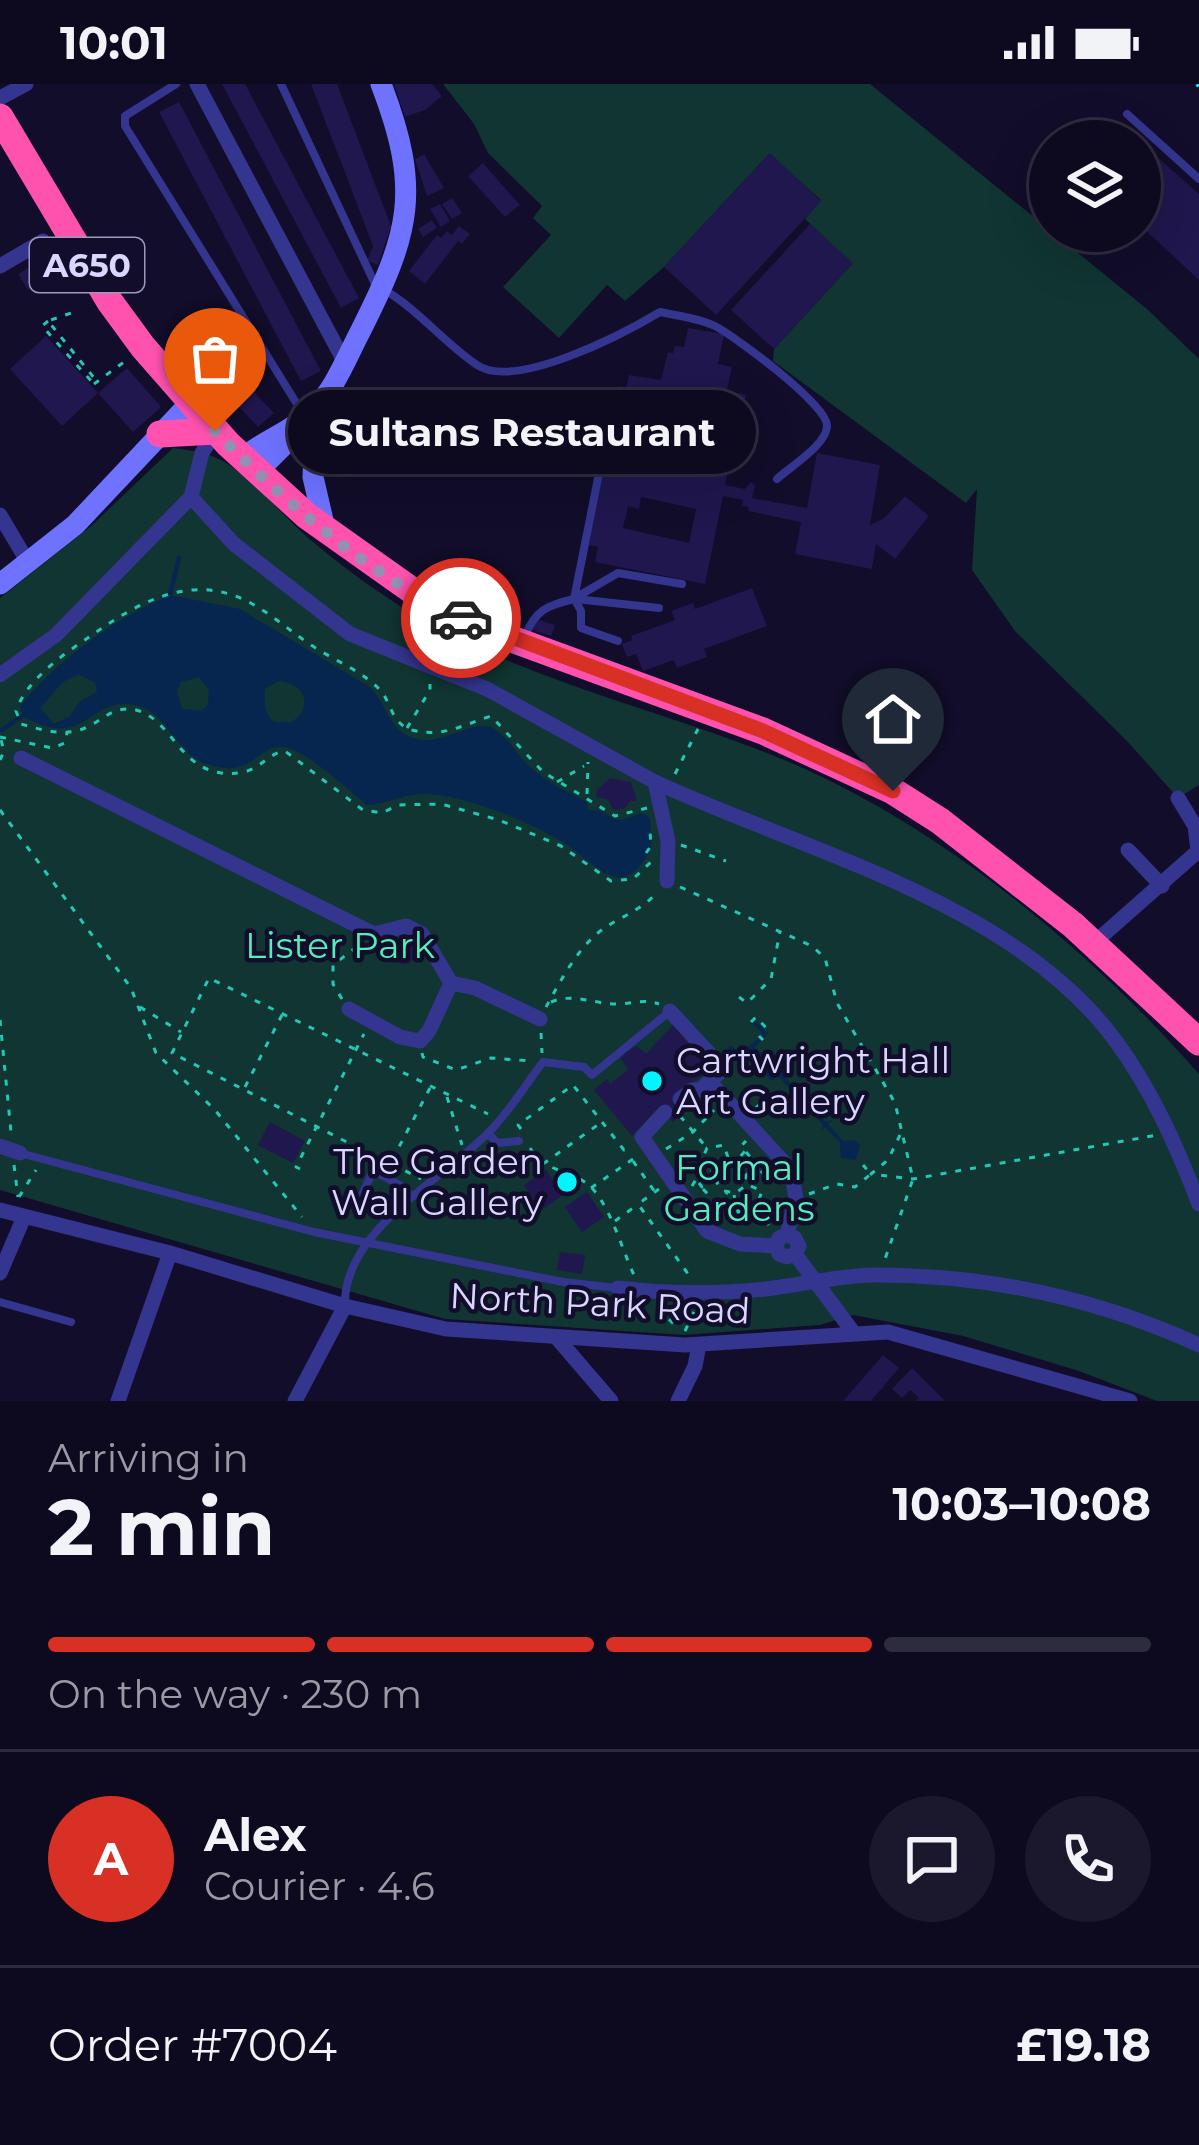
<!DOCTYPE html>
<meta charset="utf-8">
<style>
body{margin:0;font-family:Montserrat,sans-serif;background:#1b182d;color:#f1f3f6;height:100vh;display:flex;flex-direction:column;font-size:45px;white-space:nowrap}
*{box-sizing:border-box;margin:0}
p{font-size:39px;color:#9a9aa5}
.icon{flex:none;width:66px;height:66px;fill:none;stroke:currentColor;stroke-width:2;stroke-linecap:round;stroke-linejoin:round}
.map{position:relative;height:1317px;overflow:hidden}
.side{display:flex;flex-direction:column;background:#0d0a20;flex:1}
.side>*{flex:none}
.fabs{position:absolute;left:1029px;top:36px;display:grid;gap:24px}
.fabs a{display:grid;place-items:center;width:132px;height:132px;border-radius:50%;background:#0d0a20;box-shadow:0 12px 48px #0002,0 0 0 3px #2d2b3e;font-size:60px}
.pin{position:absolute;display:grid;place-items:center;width:102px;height:102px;color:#fff;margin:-123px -51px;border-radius:50% 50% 50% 0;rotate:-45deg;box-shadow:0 0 12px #0007}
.pin .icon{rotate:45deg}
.courier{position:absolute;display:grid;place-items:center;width:120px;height:120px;margin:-60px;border:9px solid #d93025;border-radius:50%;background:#fff;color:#222;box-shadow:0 3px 15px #0007}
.bubble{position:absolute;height:84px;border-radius:42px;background:#0d0a20;box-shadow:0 12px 48px #0002,0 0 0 3px #2d2b3e;font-size:39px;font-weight:700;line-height:84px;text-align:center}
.summary em{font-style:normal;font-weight:700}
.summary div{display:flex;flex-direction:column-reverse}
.summary{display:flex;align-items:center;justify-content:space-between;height:204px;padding:0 48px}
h1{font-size:78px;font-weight:700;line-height:90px}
.bar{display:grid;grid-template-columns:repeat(4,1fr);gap:18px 12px;align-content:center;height:144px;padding:0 48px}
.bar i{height:15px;border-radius:9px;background:#2d2b3e}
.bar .current{background:#d93025}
.bar p{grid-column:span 4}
.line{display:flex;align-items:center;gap:30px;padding:0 48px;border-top:3px solid #2d2b3e}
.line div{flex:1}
.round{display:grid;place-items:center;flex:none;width:126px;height:126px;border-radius:63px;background:#1b182d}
.status{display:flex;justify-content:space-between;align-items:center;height:84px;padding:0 60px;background:#0d0a20;direction:ltr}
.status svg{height:33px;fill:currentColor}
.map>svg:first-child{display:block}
.green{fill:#103532}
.water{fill:#062650;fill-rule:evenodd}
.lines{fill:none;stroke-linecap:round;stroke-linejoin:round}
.stream{stroke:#062650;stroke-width:4.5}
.building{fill:#1f174d;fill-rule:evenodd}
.path{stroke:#22c8b4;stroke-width:3;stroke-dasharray:6 9;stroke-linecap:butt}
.lane{stroke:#33358e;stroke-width:8}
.street{stroke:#33358e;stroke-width:15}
.secondary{stroke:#6e72ff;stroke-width:21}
.highway{stroke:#ff52af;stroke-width:27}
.rail{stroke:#03f4ff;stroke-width:4.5;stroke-dasharray:18 15;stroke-linecap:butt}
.done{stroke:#9390b4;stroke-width:12;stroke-dasharray:0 21.6}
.route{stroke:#d93025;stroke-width:15}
.poi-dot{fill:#03f4ff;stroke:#110d2a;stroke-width:4.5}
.labels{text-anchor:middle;stroke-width:9;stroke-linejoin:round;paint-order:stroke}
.shield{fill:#110d2a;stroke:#9d9abf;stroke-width:3}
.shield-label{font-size:33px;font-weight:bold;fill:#d9d7ff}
.park-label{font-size:36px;fill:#55edbe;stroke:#110d2a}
.poi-label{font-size:36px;fill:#d9d7ff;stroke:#110d2a;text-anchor:start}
.street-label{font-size:36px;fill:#d9d7ff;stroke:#110d2a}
</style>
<div class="status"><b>10:01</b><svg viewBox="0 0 49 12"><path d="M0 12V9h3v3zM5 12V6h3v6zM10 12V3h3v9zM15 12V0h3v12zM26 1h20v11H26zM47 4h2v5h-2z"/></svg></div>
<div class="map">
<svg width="1199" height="1317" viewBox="0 0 1199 1317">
<rect width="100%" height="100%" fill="#110d2a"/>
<g class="green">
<polygon points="443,0 870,0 1147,225 1199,275 1199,701 1178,714 1127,657 1015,547 972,486 977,405 966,419 773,277 774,265 852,180 805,135 821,116 769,70 664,183 625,217 607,201 559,254 503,203 551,151 533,134 542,122 488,69 474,40"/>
<path d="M173,364c15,2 30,4 44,10 28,12 69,62 96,84 41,34 87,67 135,91 103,53 217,79 324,122 159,63 315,191 427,319v327h-42l-78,-30 -116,-35 -110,-21 -33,10 -136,10 -239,-16 -445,-129v-592l90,-71z"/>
</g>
<g class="water">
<path d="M170,511l70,14 128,77c20,17 19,46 49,53 25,7 55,-19 73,-12 16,6 27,29 40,40 17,15 37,25 57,35l1,8 15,1c15,15 22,7 40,2l7,6 2,31c-10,12 -18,30 -35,27 -20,-4 -37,-25 -54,-35 -35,-21 -102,-49 -142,-48 -19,1 -35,10 -54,11 -19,-15 -62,-57 -85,-58 -27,-1 -30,34 -78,16 -30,-11 -36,-52 -70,-58 -46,-9 -47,47 -112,11l-2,-10c37,-45 93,-87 150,-111zM79,590l16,9 2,9 -17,9 -10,15 -16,8 -14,-16 23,-26zM199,593l10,13 -1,14 -6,7 -20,-2 -5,-18 4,-9zM278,597c27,1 37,27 12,42 -5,-2 -9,0 -14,-1 -12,-3 -12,-24 -11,-33z"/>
<polygon points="756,937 768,949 755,963 766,974 773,968 786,983 781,989 797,1007 804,1004 799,1009 811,1022 819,1014 821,1017 814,1025 826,1038 833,1036 828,1040 843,1057 854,1056 860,1061 856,1076 841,1074 840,1059 825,1043 821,1047 823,1041 811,1027 803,1035 800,1032 808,1024 796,1011 789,1013 794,1009 778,992 772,997 758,982 764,976 753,965 740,976 728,964 731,961 740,970 760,953 762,949 753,940"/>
</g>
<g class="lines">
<g class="stream">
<polyline points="170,511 179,474"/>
<polyline points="2,646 22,632"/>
</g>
</g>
<g class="building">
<polygon points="222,0 245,0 359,214 341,224"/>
<polygon points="311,0 337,0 391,142 378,181 367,177 373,162"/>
<polygon points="394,0 432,0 442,12 425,26 405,33"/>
<polygon points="179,18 321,287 301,297 159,28"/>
<polygon points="1140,58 1199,110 1199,196 1140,141"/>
<polygon points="770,69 821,117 716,231 664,183"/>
<polygon points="424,70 444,104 427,112 415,75"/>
<polygon points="483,79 520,121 505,133 468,92"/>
<polygon points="452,114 462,129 452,135 442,120"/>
<polygon points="440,120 450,137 441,143 430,125"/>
<polygon points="432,136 437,144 423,153 418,145"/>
<polygon points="810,140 853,179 774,265 731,226"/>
<polygon points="459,142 470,150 462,160 458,157 425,200 409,187 437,151 441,154 447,147 452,151"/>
<polygon points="45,174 55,189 28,206 18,190"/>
<path d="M688,244l36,6 -6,30 14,3 -5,23 19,5 -21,90 20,4 6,-7 4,4 -3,12 55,10 10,-55 63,12 -10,60 14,-7 21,-22 24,20 -34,43 -19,-15 -4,25 -77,-15 6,-32 -53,-11 1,-4 -7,-1 1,-6 -20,-4 -18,88 -110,-22 3,-15 -9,-2 30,-159 7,2 3,-13 32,5 7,-28 5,1 2,-7 9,1zM654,335l53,11 -6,32 -54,-10zM641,413l55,12 -7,34 -66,-15 5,-22 11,3z"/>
<polygon points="46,252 98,309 127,284 161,323 133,348 98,309 62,342 10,285"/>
<polygon points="219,271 274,329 258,343 204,286"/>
<polygon points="752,504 767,542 704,565 707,573 677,584 674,576 643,587 636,570 627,573 622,560 632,556 631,552 675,536 671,527 693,519 695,525"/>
<polygon points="536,535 555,541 551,552 532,546"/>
<polygon points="610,694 631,698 637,717 630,717 625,724 614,726 607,715 596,713 597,706"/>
<circle cx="404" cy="869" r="11"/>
<polygon points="673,941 711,986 675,1010 688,1025 680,1032 673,1038 660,1022 632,1052 594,1006 607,995 610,1000 628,986 621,975 623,970 637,962 646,970"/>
<polygon points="270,1038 305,1057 293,1079 258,1061"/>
<polygon points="546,1086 563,1111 541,1126 524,1101"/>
<polygon points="587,1108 604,1133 582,1148 565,1123"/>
<polygon points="560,1168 585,1171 582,1190 557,1186"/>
<polygon points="883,1271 899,1284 871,1317 843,1317"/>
<polygon points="912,1284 945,1317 915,1317 919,1314 910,1306 902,1314 892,1305"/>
</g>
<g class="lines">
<g class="path">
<polyline points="48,237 42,242 92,298 95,295 48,237 74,228"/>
<polyline points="94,300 128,275"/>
<polyline points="407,644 430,606 430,600"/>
<polyline points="0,653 52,664 65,659 67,649"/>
<polyline points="0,676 4,667 1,656"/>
<polyline points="675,690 698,645"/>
<polyline points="557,698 584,682"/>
<polyline points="587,710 588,678"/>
<path d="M647,724l-32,8 -72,-44 -52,-56c-28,9 -49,22 -79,14 -21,-6 -20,-27 -32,-40 -19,-20 -47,-30 -69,-45 -18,-12 -34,-26 -52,-37 -60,-39 -116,-9 -167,27 -28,19 -65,44 -76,76l5,13c21,6 43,13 64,4 19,-8 28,-23 51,-18 40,10 45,74 108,62 17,-4 25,-19 41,-21l78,59 19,3 16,-8 43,-1 58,16 62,26 50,35 22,-2 19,-18"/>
<polyline points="0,726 131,904 156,969 215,1026 302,1133"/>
<polyline points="681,761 726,777"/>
<polyline points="646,769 651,762 650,747"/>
<polyline points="680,803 812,862 825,874 837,919 895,1019 913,1095 885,1175"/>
<polyline points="739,913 747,919 771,895 780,847"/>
<polyline points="342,915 333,900 333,881 363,858"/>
<path d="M551,918c23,-10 44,3 68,2 15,-1 26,-5 40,0"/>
<polyline points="140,923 181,948"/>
<path d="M546,923c15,-27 32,-60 57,-78 19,-13 41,-20 55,-38"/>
<polyline points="0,936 11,1048"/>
<polyline points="751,938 756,933 771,949"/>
<polyline points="541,949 542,969"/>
<polyline points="759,952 763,956"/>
<polyline points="743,967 747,971"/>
<polyline points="422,969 423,973 456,986 491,974 531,977"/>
<polygon points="772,977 778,983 772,988 766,982"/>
<polyline points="245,1003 282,931"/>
<polyline points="430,1004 390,1080 172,969 209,894 488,1030"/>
<polyline points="447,1013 462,1061"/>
<polyline points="756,1024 768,1012 773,1017 758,1028"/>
<polyline points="680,1032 706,1063"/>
<polyline points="521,1045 518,1041 573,1001 624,1066 631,1062"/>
<polyline points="900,1051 888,1076 871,1090 913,1095 1157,1051"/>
<path d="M530,1064c18,26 34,19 56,35 23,16 36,68 49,94"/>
<polyline points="666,1065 693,1048 714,1026"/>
<polyline points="746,1068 759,1084"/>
<polyline points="633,1077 655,1108"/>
<polyline points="735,1079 746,1090 745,1102 736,1109 724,1107 717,1099 717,1086 726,1078 735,1079 745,1067 741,1062 746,1057"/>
<polyline points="392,1080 421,1095"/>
<polyline points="543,1080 599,1040"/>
<polyline points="14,1081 18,1113"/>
<polyline points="300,1085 296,1083 364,950"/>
<polyline points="716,1089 700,1080 707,1064 724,1061 729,1077"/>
<polyline points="748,1093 760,1086 765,1092 774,1086"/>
<polyline points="699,1099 702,1103 715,1095"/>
<polyline points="692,1102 702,1086"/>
<polyline points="591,1104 636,1073"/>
<polyline points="659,1105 638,1120 691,1194"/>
<polyline points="703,1105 717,1120"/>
<polyline points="809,1110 837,1100 855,1103 871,1090 863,1081"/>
<polyline points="734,1111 738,1128 756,1124 762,1107 746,1100"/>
<polyline points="19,1113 36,1086"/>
<polyline points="757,1125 769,1141"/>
<polyline points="714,1134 721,1127 718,1122 727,1109"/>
<polyline points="615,1137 637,1121"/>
<polyline points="659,1224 677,1244"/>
<polyline points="685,1247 696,1223"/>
</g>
<g class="lane">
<polyline points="176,0 125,32 125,42 305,333"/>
<polyline points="281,0 375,200"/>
<polyline points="1127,30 1199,95"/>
<path d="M383,205c36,21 60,53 94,76 38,26 148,-32 183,-53 18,4 39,6 55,14 21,11 111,78 112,99 1,19 -36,41 -50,54"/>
<polyline points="575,514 618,489 682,500"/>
<polyline points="576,515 659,524"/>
<polyline points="575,516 581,527 581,544 618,557"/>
<path d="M525,552c10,-26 23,-31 49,-37l39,-196"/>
<polyline points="488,1049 497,1059 519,1057"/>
<polyline points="20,1069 314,1148 563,1198 617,1204"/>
<polyline points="360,1115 373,1087 400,1101 412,1113"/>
<polyline points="0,1218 71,1238"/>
<path d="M345,1219c0,-75 101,-125 147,-174 19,-20 34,-45 51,-67l41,5 8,8 77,-63"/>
</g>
<g class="street">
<polyline points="197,0 344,277"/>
<polyline points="0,14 26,0"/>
<polyline points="0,182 43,157"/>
<polyline points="216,347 202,369 191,413 234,460 350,550 487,605 655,698 668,757 667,797"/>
<polyline points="0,431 29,480"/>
<polyline points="0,591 56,551 191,413"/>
<polyline points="21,674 374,850 406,842 422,850 451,899 475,904 540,935"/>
<path d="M655,698c150,69 359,121 460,258 37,50 62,107 84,164"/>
<polyline points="1128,766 1162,802"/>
<polyline points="1094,859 1198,767 1195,742 1178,714"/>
<polyline points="349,925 400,953 420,957 429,947 451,899"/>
<polyline points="670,927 718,979 719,989 700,1006 692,1006 680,1015"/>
<polyline points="710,998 791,1086 796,1114 787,1151"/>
<polyline points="665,1028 642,1053 707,1147 740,1160 776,1162"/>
<polyline points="0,1062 20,1069"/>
<polyline points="0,1126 170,1169 345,1222 446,1245 685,1261 888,1248 1130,1317"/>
<polyline points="795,1170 799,1162 795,1154 787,1151 779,1154 776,1162 779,1170 787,1173 795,1170 853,1248"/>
<polyline points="0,1189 24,1133"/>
<path d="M618,1204c50,6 99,6 148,1 36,-4 73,-14 110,-14 112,0 222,24 323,70"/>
<polyline points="557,1254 611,1317"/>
<polyline points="118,1317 170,1169"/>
<polyline points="295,1317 345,1222"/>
<polyline points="678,1317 695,1282 699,1261"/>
</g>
<g class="secondary">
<polyline points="316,324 313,393 325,445"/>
<path d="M243,374c21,-18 49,-27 69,-46 22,-22 34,-53 48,-80 50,-99 62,-141 21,-248"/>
<polyline points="257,388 284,361 293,343"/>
<polyline points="0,500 75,441 191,318"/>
</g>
<g class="highway">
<polyline points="0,33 110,218 143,263 228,360 307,432 431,520 487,546 763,647 893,707 940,737 1073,841 1199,958"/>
<polyline points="160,350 216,347"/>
</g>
<polyline class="rail" points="1197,0 1199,2"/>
</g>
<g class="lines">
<path class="done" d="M215,347c71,72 154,144 246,187"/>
<polyline class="route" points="461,534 763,647 893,707"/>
</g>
<g class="poi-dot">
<circle cx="652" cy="997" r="12"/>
<circle cx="567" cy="1098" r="12"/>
</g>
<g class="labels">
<rect class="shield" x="30" y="154" width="114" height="54" rx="9"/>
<g class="shield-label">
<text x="87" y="193">A650</text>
</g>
<g class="park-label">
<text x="340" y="874">Lister Park</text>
<text x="739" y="1096">Formal<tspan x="739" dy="41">Gardens</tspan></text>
</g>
<g class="poi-label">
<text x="676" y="989">Cartwright Hall<tspan x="676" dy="41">Art Gallery</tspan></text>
<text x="543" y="1090" text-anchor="end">The Garden<tspan x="543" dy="41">Wall Gallery</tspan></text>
</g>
<g class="street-label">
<text transform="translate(600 1219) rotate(3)" y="13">North Park Road</text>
</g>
</g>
</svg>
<div class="fabs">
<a><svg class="icon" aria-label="layers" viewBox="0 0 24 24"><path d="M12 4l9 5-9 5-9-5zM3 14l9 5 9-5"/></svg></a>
</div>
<div class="pin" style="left:215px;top:347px;background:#ea580c"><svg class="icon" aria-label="bag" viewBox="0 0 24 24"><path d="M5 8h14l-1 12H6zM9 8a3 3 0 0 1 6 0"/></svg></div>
<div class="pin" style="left:893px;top:707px;background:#1f2937"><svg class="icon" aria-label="home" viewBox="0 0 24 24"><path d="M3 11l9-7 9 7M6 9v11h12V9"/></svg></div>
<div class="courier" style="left:461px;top:534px"><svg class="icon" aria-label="car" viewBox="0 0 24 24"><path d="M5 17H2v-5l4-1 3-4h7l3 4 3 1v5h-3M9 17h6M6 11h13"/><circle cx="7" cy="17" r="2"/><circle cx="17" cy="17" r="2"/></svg></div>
<div class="bubble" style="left:288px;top:306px;width:468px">Sultans Restaurant</div>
</div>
<section class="side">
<div class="summary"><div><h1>2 min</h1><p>Arriving in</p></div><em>10:03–10:08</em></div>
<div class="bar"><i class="current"></i><i class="current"></i><i class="current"></i><i></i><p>On the way · 230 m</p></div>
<div class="line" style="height:216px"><b class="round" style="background:#d93025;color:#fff">A</b><div><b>Alex</b><p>Courier · 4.6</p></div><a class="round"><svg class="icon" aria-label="chat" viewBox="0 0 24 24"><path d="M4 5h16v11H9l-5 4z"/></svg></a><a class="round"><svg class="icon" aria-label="phone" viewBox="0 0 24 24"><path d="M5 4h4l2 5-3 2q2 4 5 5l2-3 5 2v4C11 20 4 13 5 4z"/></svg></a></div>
<div class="line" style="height:156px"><div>Order #7004</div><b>£19.18</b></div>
</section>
